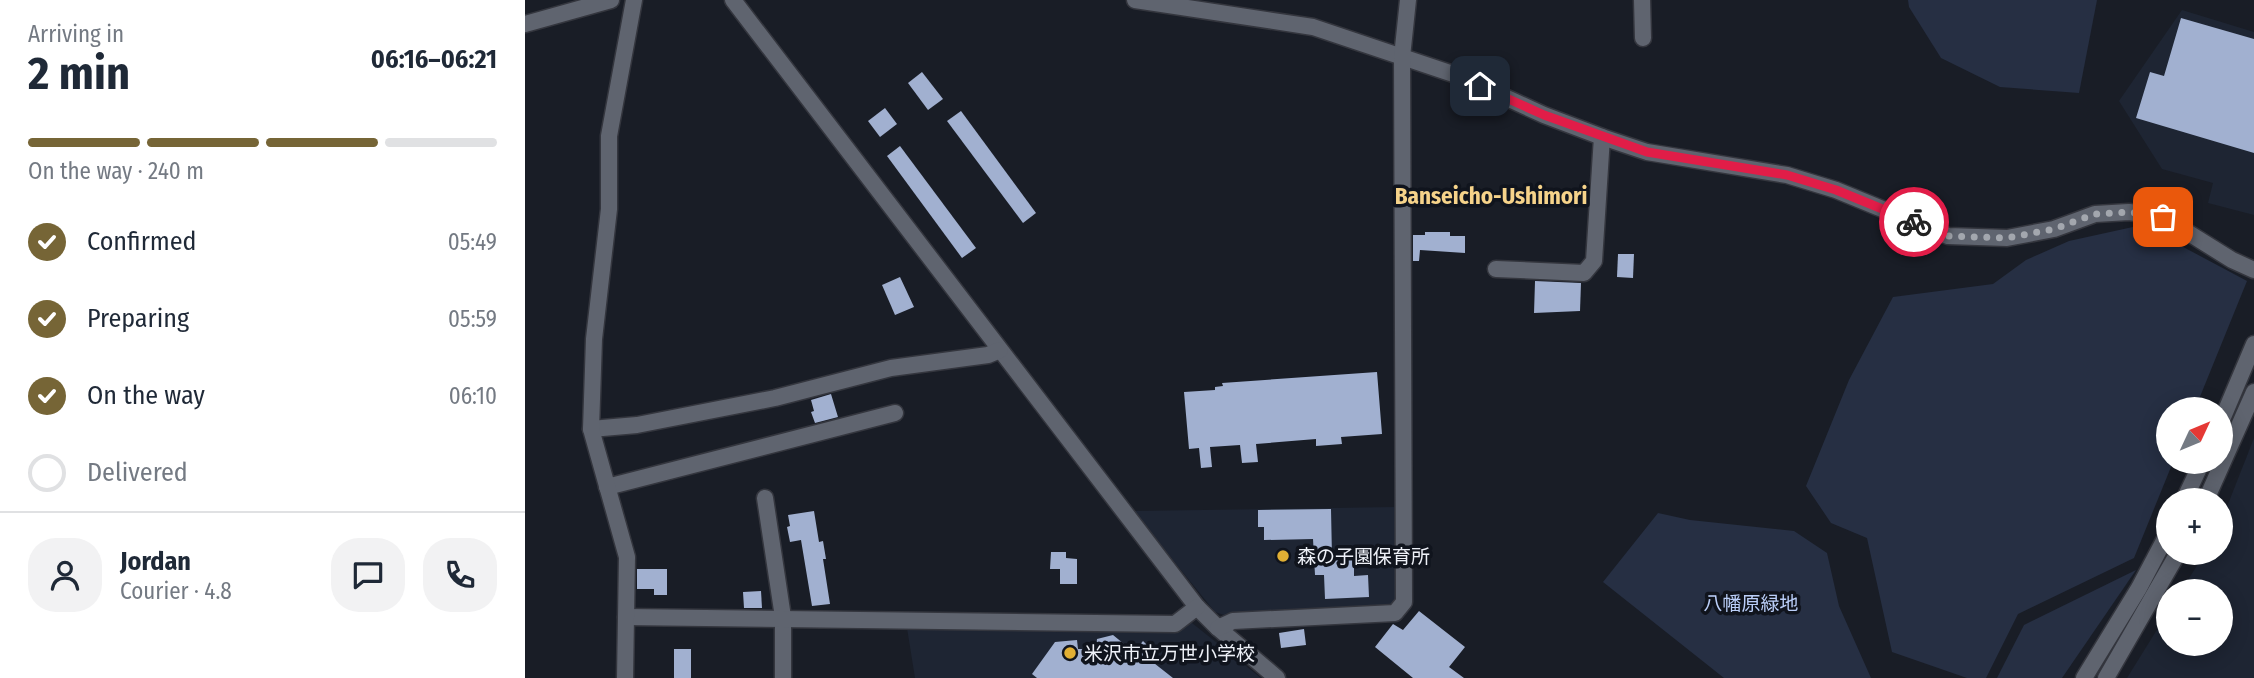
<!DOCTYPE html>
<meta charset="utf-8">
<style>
body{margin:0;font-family:"Fira Sans Condensed","Noto Sans JP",sans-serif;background:#f2f2f3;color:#1f2937;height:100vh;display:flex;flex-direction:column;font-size:26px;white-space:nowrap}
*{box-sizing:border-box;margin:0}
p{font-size:23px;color:#747a83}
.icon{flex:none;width:38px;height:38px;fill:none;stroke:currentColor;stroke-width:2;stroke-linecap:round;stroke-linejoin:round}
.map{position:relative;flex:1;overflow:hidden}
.sheet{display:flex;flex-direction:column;background:#fff;width:525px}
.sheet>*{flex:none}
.needle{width:46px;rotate:46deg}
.tools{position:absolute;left:1631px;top:397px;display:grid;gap:14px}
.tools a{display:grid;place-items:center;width:77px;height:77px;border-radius:50%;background:#fff;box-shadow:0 4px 18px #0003;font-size:35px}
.pin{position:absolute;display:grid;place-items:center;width:60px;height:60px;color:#fff;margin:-30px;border-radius:14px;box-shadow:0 4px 10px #0006}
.courier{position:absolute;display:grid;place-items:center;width:70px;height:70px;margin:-35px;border:5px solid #e11d48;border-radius:50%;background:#fff;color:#222;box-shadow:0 2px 9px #0007}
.headline em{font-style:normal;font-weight:700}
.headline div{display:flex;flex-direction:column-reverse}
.headline{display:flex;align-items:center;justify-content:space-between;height:119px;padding:0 28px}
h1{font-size:46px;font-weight:700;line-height:52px}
.bar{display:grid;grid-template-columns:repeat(4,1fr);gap:10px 7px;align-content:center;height:84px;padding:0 28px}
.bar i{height:9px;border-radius:5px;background:#e0e1e3}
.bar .on{background:#766536}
.bar p{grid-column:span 4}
.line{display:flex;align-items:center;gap:18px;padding:0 28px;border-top:2px solid #e0e1e3}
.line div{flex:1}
.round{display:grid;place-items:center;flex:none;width:74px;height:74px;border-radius:28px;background:#f2f2f3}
ol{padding:0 28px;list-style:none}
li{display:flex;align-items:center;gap:21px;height:77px}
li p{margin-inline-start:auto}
li .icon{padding:7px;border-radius:50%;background:#766536;color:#fff;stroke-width:4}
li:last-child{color:#747a83}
li i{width:38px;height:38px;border:4px solid #e0e1e3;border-radius:50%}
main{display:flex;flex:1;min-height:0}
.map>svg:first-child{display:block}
.built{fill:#1e2533}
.green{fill:#262f43}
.building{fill:#a1b0d0}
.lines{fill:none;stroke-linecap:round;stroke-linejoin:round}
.minor-casing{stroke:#34363e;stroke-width:19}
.minor{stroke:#5f646f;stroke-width:16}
.done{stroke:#a3a7ae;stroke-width:7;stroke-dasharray:0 12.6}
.route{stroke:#e11d48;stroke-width:9}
.poi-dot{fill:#e1af34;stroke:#10141d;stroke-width:2.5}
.labels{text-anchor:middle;stroke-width:7;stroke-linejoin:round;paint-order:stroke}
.poi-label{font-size:19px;fill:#eef1f8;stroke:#10141d;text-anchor:start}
.park-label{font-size:19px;fill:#bbcff9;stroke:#10141d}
.quarter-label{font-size:23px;font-weight:bold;fill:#f6d38a;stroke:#10141d}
</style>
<main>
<section class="sheet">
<div class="headline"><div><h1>2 min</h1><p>Arriving in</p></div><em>06:16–06:21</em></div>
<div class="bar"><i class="on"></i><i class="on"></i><i class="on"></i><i></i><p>On the way · 240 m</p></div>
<ol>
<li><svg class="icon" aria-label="check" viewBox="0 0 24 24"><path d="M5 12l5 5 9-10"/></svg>Confirmed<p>05:49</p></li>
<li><svg class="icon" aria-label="check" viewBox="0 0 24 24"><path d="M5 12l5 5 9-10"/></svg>Preparing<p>05:59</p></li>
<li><svg class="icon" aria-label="check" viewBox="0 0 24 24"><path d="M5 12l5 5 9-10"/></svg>On the way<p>06:10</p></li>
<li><i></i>Delivered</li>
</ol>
<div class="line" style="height:126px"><a class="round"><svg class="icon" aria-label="person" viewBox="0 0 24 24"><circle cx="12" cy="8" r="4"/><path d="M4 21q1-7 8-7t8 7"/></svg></a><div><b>Jordan</b><p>Courier · 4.8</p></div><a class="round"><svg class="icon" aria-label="chat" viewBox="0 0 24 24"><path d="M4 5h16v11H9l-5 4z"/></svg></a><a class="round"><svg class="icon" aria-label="phone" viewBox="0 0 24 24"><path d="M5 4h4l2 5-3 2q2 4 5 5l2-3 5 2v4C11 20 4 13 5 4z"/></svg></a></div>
</section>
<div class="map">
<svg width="1729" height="678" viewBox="0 0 1729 678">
<rect width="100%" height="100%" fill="#191d26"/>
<g class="built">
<polygon points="1657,10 1729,32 1729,215 1683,203 1688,183 1637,169 1594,101"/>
<polygon points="1729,438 1729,678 1602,678 1643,612 1643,644 1696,644 1696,592 1656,591 1680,553 1696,553 1696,522"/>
<polygon points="870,507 873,602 869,606 705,617 690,612 608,511"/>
<polygon points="662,619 736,678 390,678 382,628"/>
</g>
<g class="green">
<polygon points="1383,0 1572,0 1554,93 1475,87 1416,58 1384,7"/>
<polygon points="1617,225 1722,281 1670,409 1643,410 1643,462 1648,462 1609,558 1493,614 1461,678 1442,678 1367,652 1342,538 1306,523 1281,486 1324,380 1368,297 1468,284 1501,260 1544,241"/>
<polygon points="1133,513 1165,520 1269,531 1302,553 1314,606 1346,678 1199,678 1078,582"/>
<polygon points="1611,570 1537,678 1472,678 1499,625"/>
</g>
<g class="building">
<polygon points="1656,18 1729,39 1729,153 1611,118 1625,72 1639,76"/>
<polygon points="397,72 418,99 403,110 383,83"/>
<polygon points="360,108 372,124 355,137 343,121"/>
<polygon points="436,111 511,213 498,223 422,121"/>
<polygon points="375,146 451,248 437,258 362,156"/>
<polygon points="900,232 925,232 925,236 940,236 940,253 895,250 894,261 888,261 888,235 900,235"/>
<polygon points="1093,254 1109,254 1108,278 1092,277"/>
<polygon points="375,277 389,307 370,315 357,285"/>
<polygon points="1010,281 1056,283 1055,311 1009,313"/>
<polygon points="852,372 857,434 816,437 817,444 791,446 791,439 731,444 733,462 717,463 715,445 685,447 687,467 676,468 674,448 664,449 659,392 690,390 690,387 698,386 697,383"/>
<polygon points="306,394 313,417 290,423 286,412 289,411 286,400"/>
<polygon points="806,509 807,557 829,556 829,576 843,575 844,597 800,599 799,575 790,575 788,539 739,540 739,527 733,527 733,510"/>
<polygon points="289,511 294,542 298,541 301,559 298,559 305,604 287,606 276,540 265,542 262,527 265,526 263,515"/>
<polygon points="526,552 541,552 541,558 552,559 552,584 535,584 535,569 525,569"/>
<polygon points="112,569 142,569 142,595 129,595 129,589 112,589"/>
<polygon points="236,591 237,608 219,608 218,592"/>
<polygon points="894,611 940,647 924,667 939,678 888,678 850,647 868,624 878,630"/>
<polygon points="779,629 781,645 756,648 754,633"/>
<polygon points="588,635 609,652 618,641 626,649 620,656 648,678 512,678 507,674 530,642 552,640 553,649 571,649 572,639"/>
<rect x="149" y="649" width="17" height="29"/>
</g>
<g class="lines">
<defs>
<g id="minor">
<polyline points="208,0 672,607 693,628 752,678"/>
<polyline points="610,0 788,27 934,76 1019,115 1077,137 1122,152 1262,175 1311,190 1423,236 1482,238 1529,229 1570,214 1604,212 1638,217 1707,260 1729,270"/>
<polyline points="1117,0 1118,38"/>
<polyline points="0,24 86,0"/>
<polyline points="971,269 1059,273 1069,261 1077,137"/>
<polyline points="1696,422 1729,344"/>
<polyline points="66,429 112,425 250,398 366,368 463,355 475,350"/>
<polyline points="82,487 370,413"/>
<polyline points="240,498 258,617 258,678"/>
<polyline points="1659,500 1677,462"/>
<polyline points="1681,500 1729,392"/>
<polyline points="101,617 650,624 672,607"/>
<polyline points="693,628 708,621 870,613 879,602 877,57 883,0"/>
<polyline points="100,678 102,557 66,429 69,339 84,209 84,136 109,0"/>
<polyline points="1559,678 1614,588 1643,533"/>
<polyline points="1581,678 1653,553"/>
</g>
</defs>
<use href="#minor" class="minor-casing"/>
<use href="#minor" class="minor"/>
</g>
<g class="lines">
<polyline class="done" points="1389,222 1423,236 1482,238 1529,229 1570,214 1604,212 1638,217"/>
<polyline class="route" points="955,86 1019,115 1122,152 1262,175 1311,190 1389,222"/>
</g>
<g class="poi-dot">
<circle cx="758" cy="556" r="7"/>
<circle cx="545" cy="653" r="7"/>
</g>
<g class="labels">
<g class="poi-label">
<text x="772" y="563">森の子園保育所</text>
<text x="559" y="660">米沢市立万世小学校</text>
</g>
<g class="park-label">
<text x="1226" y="610">八幡原緑地</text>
</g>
<g class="quarter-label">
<text x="966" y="204">Banseicho-Ushimori</text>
</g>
</g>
</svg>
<div class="tools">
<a><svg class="needle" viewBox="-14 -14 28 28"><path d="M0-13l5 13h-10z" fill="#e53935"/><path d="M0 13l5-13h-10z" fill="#747a83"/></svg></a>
<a>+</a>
<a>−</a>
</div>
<div class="pin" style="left:1638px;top:217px;background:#ea580c"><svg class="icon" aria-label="bag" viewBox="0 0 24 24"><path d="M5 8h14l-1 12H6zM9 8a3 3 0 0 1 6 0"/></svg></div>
<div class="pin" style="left:955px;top:86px;background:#1f2937"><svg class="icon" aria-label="home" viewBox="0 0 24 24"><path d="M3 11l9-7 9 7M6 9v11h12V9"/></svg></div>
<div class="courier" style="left:1389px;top:222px"><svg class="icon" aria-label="bike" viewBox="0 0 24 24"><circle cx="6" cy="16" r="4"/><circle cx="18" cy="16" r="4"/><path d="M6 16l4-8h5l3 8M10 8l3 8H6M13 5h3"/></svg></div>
</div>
</main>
